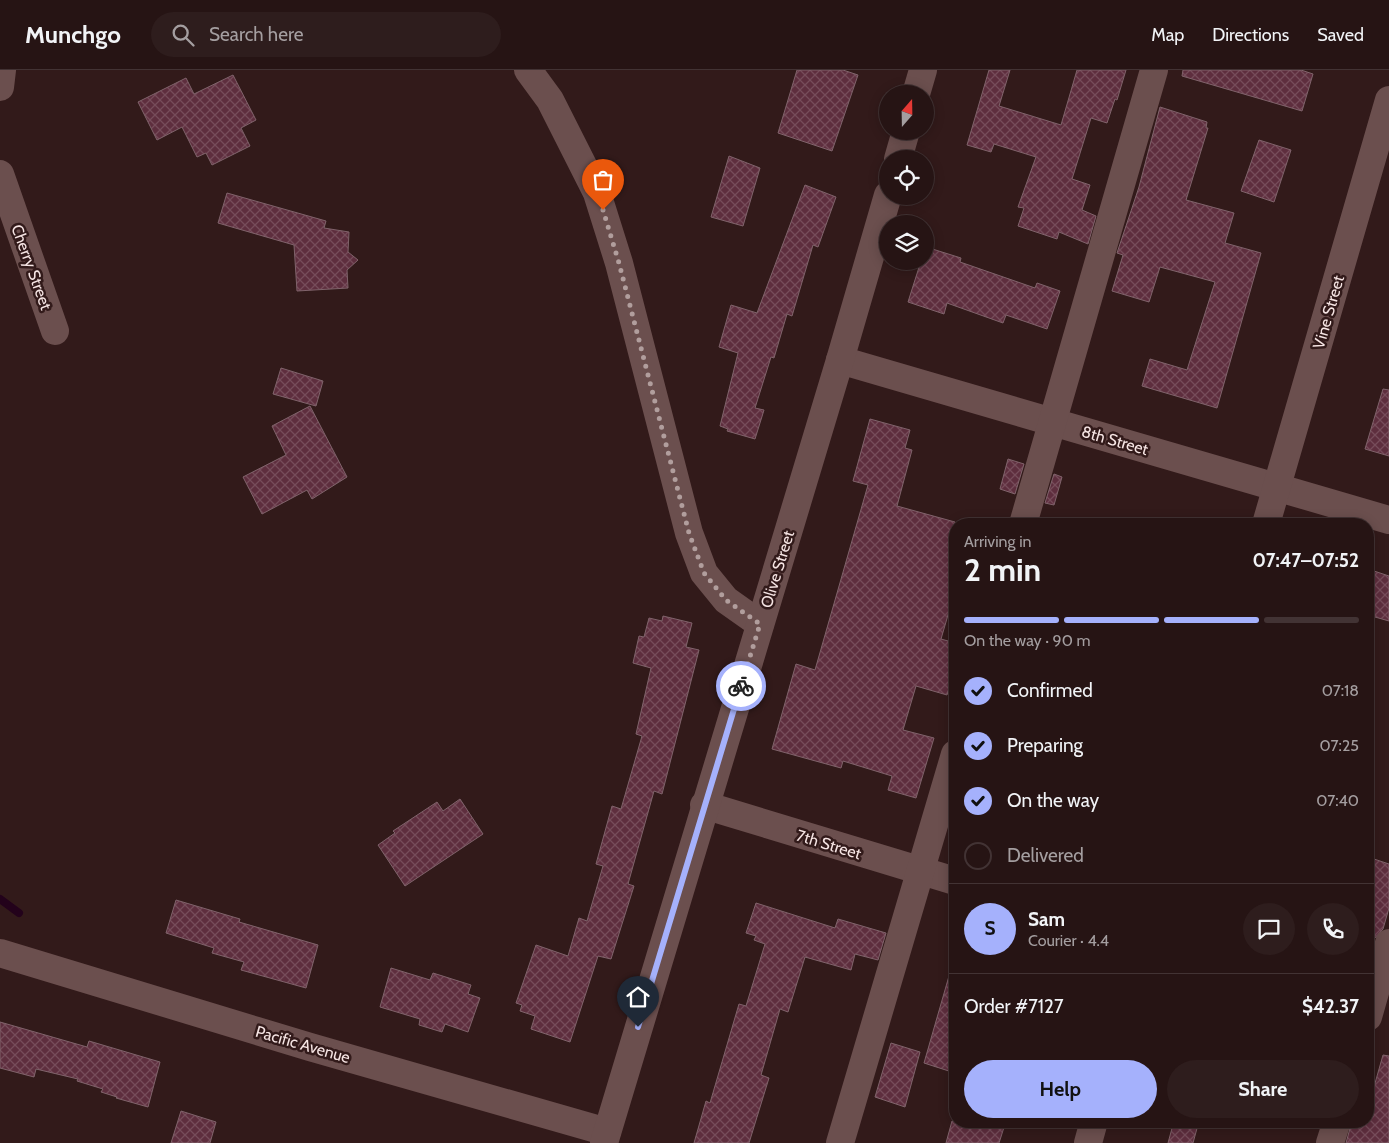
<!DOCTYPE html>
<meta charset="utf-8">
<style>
body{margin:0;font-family:Cabin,sans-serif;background:#2e1d1d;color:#f1f3f6;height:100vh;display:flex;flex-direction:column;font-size:19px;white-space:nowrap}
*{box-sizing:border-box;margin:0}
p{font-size:16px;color:#a49ea0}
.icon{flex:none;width:28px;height:28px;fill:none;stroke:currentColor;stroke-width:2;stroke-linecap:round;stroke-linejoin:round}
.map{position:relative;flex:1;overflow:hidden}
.side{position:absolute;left:949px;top:448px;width:425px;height:610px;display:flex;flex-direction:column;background:#261414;border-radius:20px;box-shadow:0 2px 12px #0003,0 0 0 1px #423334}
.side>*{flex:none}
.needle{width:32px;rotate:20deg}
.tools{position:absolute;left:879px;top:15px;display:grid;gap:10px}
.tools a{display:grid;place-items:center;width:55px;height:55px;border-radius:50%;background:#261414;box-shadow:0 2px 12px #0003,0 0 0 1px #423334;font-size:25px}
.pin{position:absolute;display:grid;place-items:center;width:42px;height:42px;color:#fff;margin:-51px -21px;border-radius:50% 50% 50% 0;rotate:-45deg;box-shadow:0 0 5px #0007}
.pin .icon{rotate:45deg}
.courier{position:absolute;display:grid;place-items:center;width:50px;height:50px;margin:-25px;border:4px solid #a5b1fc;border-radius:50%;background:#fff;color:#222;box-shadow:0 1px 6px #0007}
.summary em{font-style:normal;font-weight:700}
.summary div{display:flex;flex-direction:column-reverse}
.summary{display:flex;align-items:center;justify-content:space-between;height:85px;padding:0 15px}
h1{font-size:32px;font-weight:700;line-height:38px}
.bar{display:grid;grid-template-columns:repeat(4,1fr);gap:8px 5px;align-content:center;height:60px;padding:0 15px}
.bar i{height:6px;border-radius:4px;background:#423334}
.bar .selected{background:#a5b1fc}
.bar p{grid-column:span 4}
.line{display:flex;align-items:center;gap:12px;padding:0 15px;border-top:1px solid #423334}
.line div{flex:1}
.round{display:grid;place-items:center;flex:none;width:52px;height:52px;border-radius:26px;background:#2e1d1d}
ol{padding:0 15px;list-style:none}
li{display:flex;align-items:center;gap:15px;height:55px}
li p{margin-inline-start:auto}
li .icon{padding:5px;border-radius:50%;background:#a5b1fc;color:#111;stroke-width:4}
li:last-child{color:#a49ea0}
li i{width:28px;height:28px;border:2px solid #423334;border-radius:50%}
.cta{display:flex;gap:10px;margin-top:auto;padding:10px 15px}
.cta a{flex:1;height:58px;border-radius:30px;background:#a5b1fc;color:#111;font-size:20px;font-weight:700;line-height:58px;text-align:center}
.cta a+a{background:#2e1d1d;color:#f1f3f6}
header{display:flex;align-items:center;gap:30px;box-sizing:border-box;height:70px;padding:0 25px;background:#261414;border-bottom:1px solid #423334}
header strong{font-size:24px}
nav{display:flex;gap:28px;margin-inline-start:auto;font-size:18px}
.search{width:350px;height:45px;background:#2e1d1d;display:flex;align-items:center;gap:12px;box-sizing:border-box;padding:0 18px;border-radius:28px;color:#a49ea0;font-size:19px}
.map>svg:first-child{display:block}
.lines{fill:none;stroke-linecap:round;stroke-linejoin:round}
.stream{stroke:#23021b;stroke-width:8}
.building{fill:url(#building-cross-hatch);stroke:#80636b}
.minor{stroke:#6b4f4e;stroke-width:28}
.done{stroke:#b19e9d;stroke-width:5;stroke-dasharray:0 9}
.route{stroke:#a5b1fc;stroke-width:6}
.labels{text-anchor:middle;stroke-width:5;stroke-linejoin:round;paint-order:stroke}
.street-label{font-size:16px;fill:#f6e5e4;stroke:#321a1a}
</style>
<header>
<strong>Munchgo</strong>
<div class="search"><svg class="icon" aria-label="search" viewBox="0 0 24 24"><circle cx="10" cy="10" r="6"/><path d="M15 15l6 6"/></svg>Search here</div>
<nav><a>Map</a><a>Directions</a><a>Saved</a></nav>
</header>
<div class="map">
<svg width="1389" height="1073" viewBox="0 0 1389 1073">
<defs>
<pattern id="building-cross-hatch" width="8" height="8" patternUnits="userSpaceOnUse" patternTransform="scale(1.25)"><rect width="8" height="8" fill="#5e2e3e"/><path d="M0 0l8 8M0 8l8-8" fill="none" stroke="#764c5a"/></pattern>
</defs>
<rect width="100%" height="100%" fill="#321a1a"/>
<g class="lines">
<polyline class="stream" points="0,829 19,843"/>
</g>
<g class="building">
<polygon points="797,0 843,0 858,5 832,81 778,63"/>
<polygon points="989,0 1010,0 999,36 1061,55 1077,0 1126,0 1117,30 1115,29 1107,53 1091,48 1072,109 1090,115 1082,140 1096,146 1088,174 1059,162 1057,169 1018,156 1024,138 1018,137 1036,87 994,74 991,82 967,75"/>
<polygon points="1183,0 1301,0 1313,4 1302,41 1182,6"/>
<polygon points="233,5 256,50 241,58 250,76 212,95 206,83 197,87 182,57 157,70 138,32 186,8 194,24"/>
<polygon points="1160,37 1207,52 1206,58 1208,58 1186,130 1234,143 1225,173 1261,183 1217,338 1142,316 1150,289 1187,300 1215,212 1160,197 1149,232 1112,221 1123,185 1117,183 1139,117"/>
<polygon points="1259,70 1291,80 1274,132 1241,121"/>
<polygon points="729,86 760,98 743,156 711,147"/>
<polygon points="805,115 836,127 818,177 813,175 792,246 787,244 774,288 771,287 755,338 764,340 755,369 727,361 728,359 720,356 738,283 719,277 731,235 757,243"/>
<polygon points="227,123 326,151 324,158 349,162 348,182 358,190 347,200 348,218 297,221 294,175 218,153"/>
<polygon points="926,177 961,188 960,192 1035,218 1037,213 1060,221 1047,259 1006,245 1003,253 947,233 944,244 908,232 921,191 925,191"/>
<polygon points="281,298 323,311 316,336 273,324"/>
<polygon points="1383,319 1389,320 1389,386 1365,379"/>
<polygon points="310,336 347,407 312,429 307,420 262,444 243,407 286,385 272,356"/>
<polygon points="870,349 910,360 905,378 912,380 897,436 955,452 955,521 941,569 955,573 955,597 947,625 916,616 903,660 934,668 916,728 888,720 892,706 843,691 841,698 772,679 796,594 815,600 868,415 853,411"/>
<polygon points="1008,389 1024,394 1015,424 1000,419"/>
<polygon points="1054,404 1062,407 1054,435 1045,433"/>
<polygon points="1368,499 1389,506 1389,551 1368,545"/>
<polygon points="663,546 692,553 686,577 699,580 662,724 654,721 628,814 634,816 611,889 598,886 570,972 531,959 535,946 520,941 522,935 516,933 536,875 568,886 579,848 587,851 603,796 596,794 612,736 621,739 642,666 636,664 651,598 633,593 639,566 644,567 649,548 662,551"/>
<polygon points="460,729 483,764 405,816 378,775 395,763 393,761 437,732 443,741"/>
<polygon points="1368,787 1389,794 1389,838 1383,859 1374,869 1368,890"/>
<polygon points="176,830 240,849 239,852 318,875 306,918 241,900 244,892 212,883 214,878 166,863"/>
<polygon points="756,833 835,858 838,849 886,863 878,890 855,884 851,900 805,887 788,942 780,939 761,1005 769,1008 749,1073 694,1073 706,1031 710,1033 739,934 746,936 765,874 754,870 756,866 746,863"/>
<polygon points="391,898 430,910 433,903 471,915 468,924 480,928 468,962 445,954 442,962 419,955 420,949 380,937"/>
<polygon points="949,906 955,907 955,1003 924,993"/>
<polygon points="0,952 87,977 89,971 160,992 148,1037 116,1028 117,1027 101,1022 103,1019 77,1011 78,1009 36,999 34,1007 0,998"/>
<polygon points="891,973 920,982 905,1037 875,1027"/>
<polygon points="1383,985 1389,986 1389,1073 1346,1073 1352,1051 1368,1051 1368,1038"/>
<polygon points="181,1041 216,1052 210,1073 171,1073"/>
<polygon points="952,1051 1006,1051 999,1073 946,1073"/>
<polygon points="1174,1051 1199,1051 1193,1073 1168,1073"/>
</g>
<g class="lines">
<g class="minor">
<polyline points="528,0 550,30 597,123 619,193 689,463 704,503 726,530 760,554"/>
<polyline points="0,17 2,0"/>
<polyline points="916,24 923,0"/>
<polyline points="898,89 906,61"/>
<polyline points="0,104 55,261"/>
<polyline points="840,290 1389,450"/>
<polyline points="1023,454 1154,0"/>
<polyline points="1266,454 1389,30"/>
<polyline points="704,735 955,811"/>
<polyline points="0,883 310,977 607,1062"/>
<polyline points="1368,947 1389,873"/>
<polyline points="604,1073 840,290 888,125"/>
<polyline points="840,1073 955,684"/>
<polyline points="1088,1073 1094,1051"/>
<polyline points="1330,1073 1337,1051"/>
</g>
</g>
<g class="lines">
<polyline class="done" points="603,140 619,193 689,463 704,503 726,530 760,554 741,616"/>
<polyline class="route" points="638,957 741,616"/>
</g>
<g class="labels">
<g class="street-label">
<text transform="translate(32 197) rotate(70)" y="6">Cherry Street</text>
<text transform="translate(1328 242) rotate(-74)" y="6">Vine Street</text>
<text transform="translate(1115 370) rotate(16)" y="6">8th Street</text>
<text transform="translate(777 499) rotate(-73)" y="6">Olive Street</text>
<text transform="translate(829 774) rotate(17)" y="6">7th Street</text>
<text transform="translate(303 974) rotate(16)" y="6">Pacific Avenue</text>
</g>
</g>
</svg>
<div class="tools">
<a><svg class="needle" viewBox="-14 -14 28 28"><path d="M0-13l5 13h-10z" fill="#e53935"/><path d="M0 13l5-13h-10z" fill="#a49ea0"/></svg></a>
<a><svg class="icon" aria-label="locate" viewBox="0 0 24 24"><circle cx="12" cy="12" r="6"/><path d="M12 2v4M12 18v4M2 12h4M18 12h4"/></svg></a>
<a><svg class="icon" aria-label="layers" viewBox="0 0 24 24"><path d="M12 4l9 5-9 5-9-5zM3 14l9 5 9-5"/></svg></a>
</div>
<div class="pin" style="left:603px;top:140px;background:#ea580c"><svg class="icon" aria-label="bag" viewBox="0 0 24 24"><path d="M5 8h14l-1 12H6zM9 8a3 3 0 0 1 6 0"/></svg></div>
<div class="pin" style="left:638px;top:957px;background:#1f2937"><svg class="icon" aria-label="home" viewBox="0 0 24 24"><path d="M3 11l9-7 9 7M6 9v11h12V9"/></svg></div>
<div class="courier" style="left:741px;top:616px"><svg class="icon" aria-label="bike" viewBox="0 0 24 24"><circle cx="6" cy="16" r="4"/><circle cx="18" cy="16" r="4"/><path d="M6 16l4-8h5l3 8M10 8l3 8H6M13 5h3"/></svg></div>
<section class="side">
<div class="summary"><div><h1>2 min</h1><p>Arriving in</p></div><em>07:47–07:52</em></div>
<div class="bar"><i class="selected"></i><i class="selected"></i><i class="selected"></i><i></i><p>On the way · 90 m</p></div>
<ol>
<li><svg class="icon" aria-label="check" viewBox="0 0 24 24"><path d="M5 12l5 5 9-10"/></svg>Confirmed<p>07:18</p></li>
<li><svg class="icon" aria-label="check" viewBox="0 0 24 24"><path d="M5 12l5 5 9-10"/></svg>Preparing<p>07:25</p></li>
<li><svg class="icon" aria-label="check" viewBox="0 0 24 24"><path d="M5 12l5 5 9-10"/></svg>On the way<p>07:40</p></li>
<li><i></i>Delivered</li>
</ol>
<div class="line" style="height:90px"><b class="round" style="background:#a5b1fc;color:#111">S</b><div><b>Sam</b><p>Courier · 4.4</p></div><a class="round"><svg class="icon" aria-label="chat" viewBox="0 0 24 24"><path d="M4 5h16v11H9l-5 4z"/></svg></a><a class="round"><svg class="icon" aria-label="phone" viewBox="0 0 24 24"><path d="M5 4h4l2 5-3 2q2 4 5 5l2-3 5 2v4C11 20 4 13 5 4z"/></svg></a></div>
<div class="line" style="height:65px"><div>Order #7127</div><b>$42.37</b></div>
<div class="cta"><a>Help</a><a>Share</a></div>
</section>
</div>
